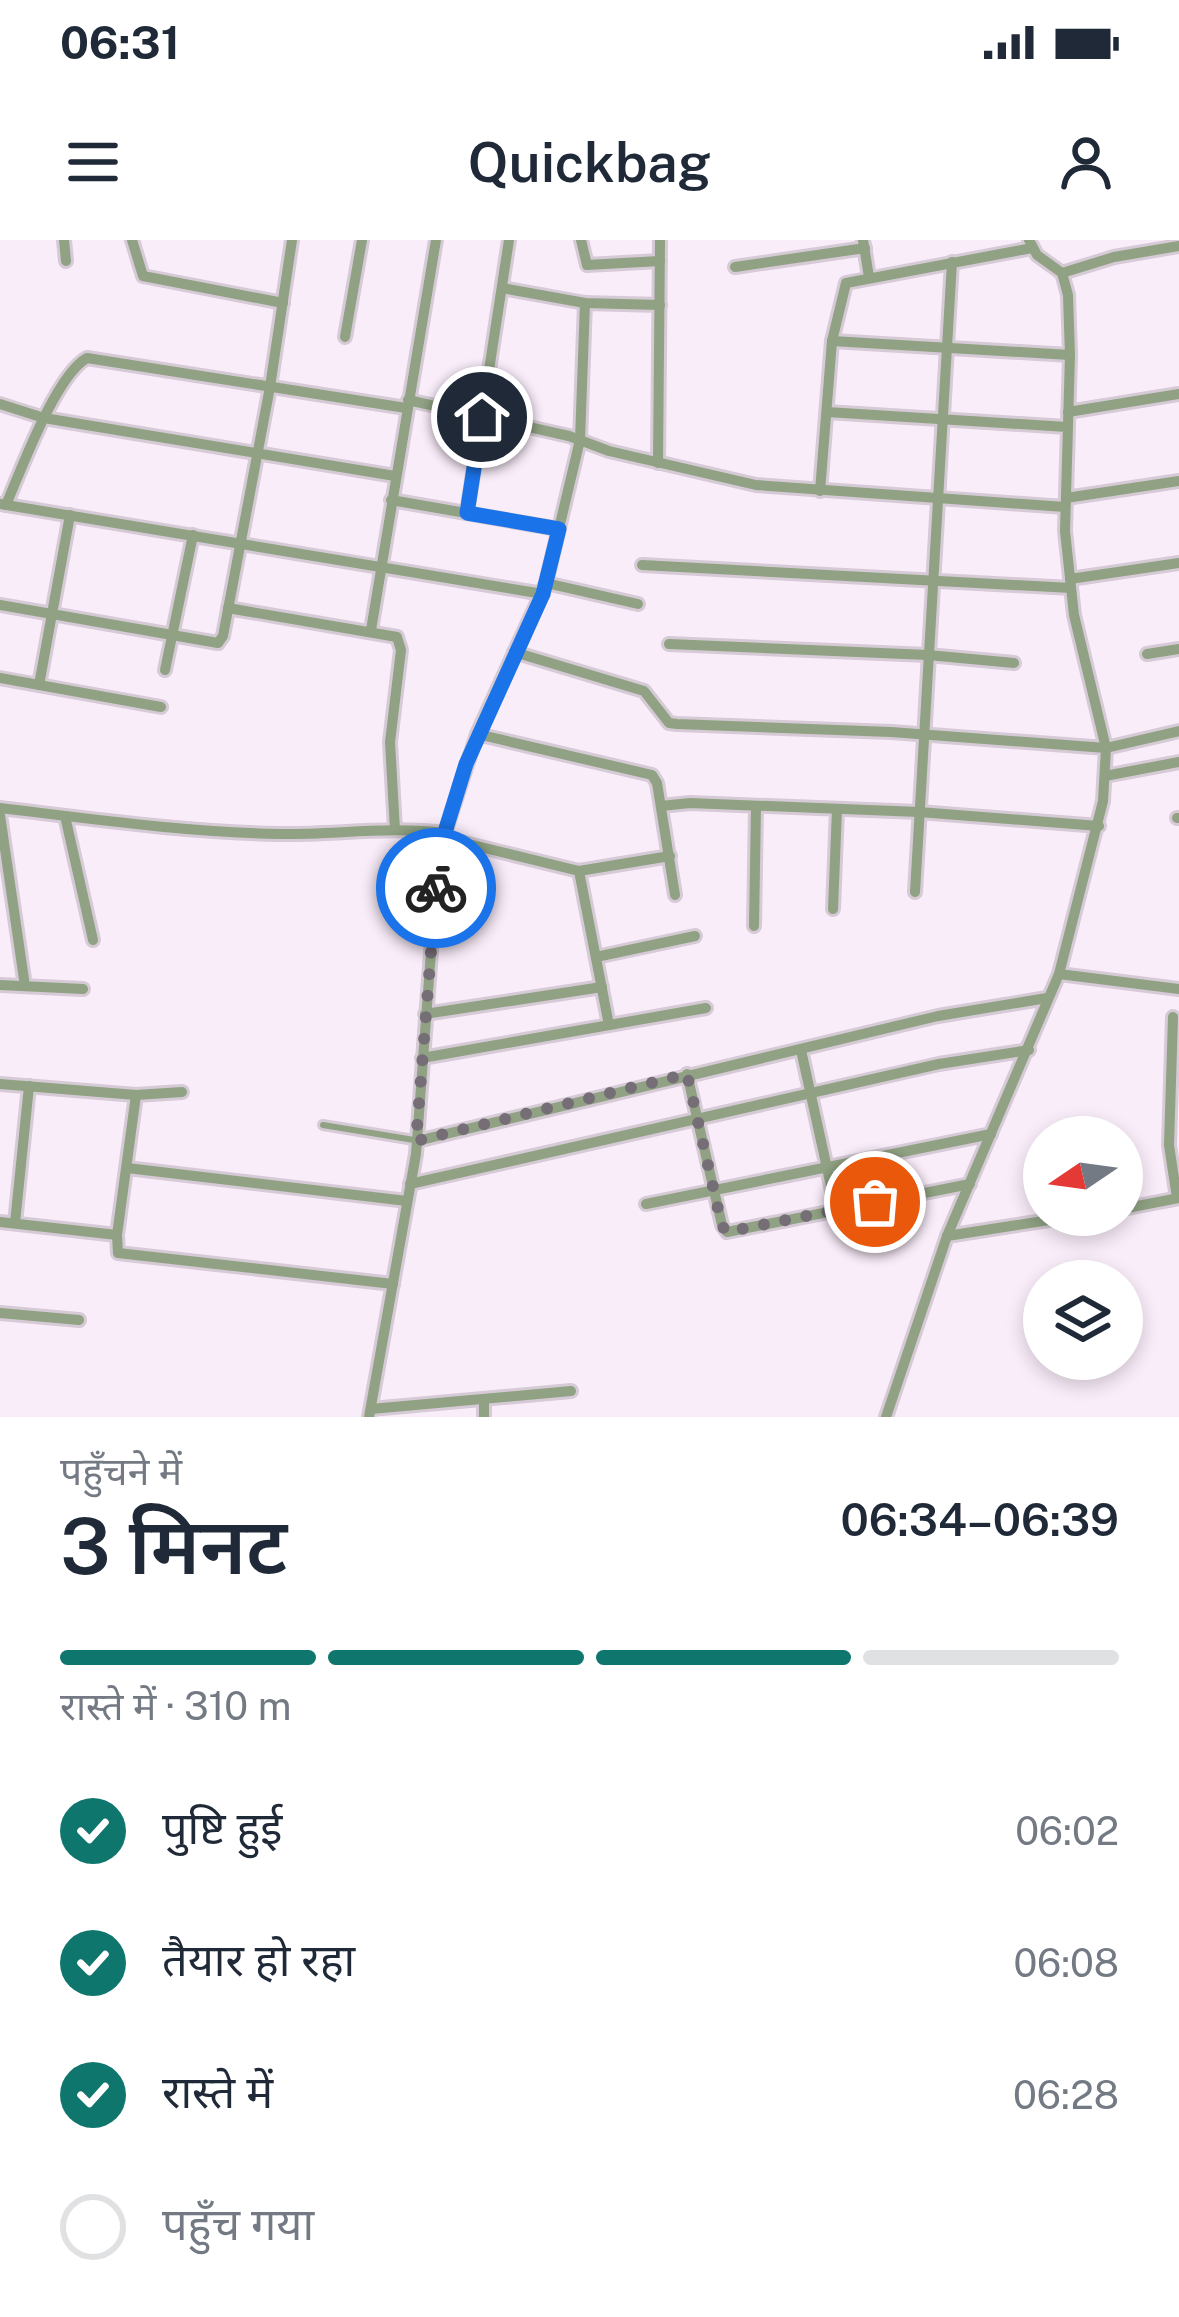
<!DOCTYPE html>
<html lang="hi">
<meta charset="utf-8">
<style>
body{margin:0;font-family:"Public Sans","Noto Sans Devanagari",sans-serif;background:#f2f2f3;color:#1f2937;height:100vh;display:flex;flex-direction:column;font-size:45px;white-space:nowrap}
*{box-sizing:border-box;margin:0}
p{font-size:39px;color:#747a83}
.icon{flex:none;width:66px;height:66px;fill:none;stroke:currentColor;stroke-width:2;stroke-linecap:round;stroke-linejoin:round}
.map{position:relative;height:1177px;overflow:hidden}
.side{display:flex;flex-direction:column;background:#fff;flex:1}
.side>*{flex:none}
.needle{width:78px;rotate:257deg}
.fabs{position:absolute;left:1023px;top:876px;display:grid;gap:24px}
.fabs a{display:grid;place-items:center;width:120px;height:120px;border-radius:50%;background:#fff;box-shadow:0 6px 18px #0003;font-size:60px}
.pin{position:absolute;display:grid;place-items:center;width:102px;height:102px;color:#fff;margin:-51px;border:6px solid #fff;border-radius:50%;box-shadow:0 3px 12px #0007}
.courier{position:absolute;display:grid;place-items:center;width:120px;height:120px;margin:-60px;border:9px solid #1a73e8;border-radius:50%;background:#fff;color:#222;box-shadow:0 3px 15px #0007}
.overview em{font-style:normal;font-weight:600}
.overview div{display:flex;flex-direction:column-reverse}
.overview{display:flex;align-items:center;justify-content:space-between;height:204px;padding:0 60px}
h1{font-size:78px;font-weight:600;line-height:90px}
.bar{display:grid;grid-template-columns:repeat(4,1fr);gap:18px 12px;align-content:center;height:144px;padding:0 60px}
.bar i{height:15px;border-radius:9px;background:#e0e1e3}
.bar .selected{background:#0f766e}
.bar p{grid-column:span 4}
ol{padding:0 60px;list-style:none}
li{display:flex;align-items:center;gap:36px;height:132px}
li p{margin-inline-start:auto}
li .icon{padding:12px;border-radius:50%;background:#0f766e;color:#fff;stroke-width:4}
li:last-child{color:#747a83}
li i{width:66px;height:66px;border:6px solid #e0e1e3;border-radius:50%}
.status{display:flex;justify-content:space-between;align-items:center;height:84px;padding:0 60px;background:#fff;direction:ltr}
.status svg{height:33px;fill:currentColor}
header{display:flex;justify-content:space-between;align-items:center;height:156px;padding:0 60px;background:#fff;font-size:54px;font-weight:600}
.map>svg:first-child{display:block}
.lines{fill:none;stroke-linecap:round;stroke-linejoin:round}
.lane-casing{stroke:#d5cad5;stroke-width:12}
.street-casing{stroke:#d5cad5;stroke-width:16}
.lane{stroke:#90a283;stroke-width:6}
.street{stroke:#90a283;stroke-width:10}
.done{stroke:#766e76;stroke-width:12;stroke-dasharray:0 21.6}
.route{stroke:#1a73e8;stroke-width:15}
</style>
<div class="status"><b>06:31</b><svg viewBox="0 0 49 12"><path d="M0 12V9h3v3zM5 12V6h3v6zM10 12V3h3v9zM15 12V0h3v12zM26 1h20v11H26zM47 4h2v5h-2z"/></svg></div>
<header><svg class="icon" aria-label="menu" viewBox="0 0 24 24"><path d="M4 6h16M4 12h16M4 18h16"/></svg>Quickbag<svg class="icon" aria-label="person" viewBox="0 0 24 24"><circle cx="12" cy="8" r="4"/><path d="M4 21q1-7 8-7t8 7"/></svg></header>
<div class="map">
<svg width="1179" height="1177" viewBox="0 0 1179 1177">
<rect width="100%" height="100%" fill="#faedfa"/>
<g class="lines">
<defs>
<polyline id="lane" points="323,885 414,900"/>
<g id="street">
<polyline points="64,0 66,21"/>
<polyline points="132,0 143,36 283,63"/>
<polyline points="581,0 587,25 660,21"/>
<polyline points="863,0 869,37"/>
<polyline points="735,27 865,8"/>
<polyline points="1062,33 1114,17 1179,6"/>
<polyline points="502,48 585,63 660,65"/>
<polyline points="345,97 362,0"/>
<polyline points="832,101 1070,115"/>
<polyline points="408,160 569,196 609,211 756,245 1065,267"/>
<polyline points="0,164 44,178 395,236"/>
<polyline points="827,172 1067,187"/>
<polyline points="1068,172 1179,154"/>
<polyline points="658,223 660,0"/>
<polyline points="820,251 832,101 846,43 1032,8"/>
<polyline points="1066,258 1179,241"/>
<polyline points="391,260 558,289"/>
<polyline points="0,264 543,354"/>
<path d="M6,265c15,-35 50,-130 81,-147l319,50"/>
<polyline points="467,273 509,0"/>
<polyline points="642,325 1071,348"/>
<polyline points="1070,339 1179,323"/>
<polyline points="546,343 638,364"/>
<polyline points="0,365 218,403 223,396 270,147 292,0"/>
<polyline points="228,368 397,397 401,410 390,502 395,590"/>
<polyline points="371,390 436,0"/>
<polyline points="669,404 928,415 1014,423"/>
<polyline points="514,412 644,451 669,483 677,484 891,492 1106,508 1179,491"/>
<polyline points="1147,414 1179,409"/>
<polyline points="165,430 193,295"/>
<polyline points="0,438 161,467"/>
<polyline points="39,445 70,275"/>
<polyline points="477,494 652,535 657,543 675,655"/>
<polyline points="1105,536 1179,522"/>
<polyline points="661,566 690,563 919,572 1099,586"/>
<path d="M0,568c92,11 185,24 278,26 55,1 112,-8 167,-1"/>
<polyline points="0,575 25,746"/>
<polyline points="65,576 93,700"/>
<polyline points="1177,578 1179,578"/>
<polyline points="444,598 579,631 670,616"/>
<polyline points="579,631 609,785"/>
<polyline points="915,652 952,22"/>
<polyline points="833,669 837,569"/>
<polyline points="754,686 756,566"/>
<polyline points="596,717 695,696"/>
<polyline points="1059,734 1179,749"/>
<polyline points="0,745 83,749"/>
<polyline points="425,774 602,747"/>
<polyline points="1173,777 1169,905 1177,958"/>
<polyline points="801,810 836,969"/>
<polyline points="422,818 706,768"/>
<polyline points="687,834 722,985 727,992 970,944"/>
<polyline points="0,844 136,855 182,852"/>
<polyline points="136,855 117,995 118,1013 393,1044"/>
<polyline points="417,901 938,776 1047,758"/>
<polyline points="127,928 407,961"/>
<polyline points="410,944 939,824 1029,810"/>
<polyline points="646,964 991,894"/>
<polyline points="1122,969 1179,958"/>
<polyline points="0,982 117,995"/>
<polyline points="15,983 29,846"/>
<polyline points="947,996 1081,975"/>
<polyline points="0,1073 79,1080"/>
<polyline points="484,1159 484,1177"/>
<polyline points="371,1169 571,1151"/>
<polyline points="369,1177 416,914 435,658 445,593 477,494 546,343 580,200 585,63"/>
<polyline points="886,1177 947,996 1059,734 1103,561 1106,508 1074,375 1065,291 1070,115 1068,55 1062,33 1037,15 1029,0"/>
</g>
</defs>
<use href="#lane" class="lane-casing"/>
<use href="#street" class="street-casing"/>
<use href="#lane" class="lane"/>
<use href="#street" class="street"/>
</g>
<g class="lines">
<polyline class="done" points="436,648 416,901 687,834 722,986 727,992 875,962"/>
<polyline class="route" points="436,648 445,592 466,524 543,354 559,289 467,273 482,177"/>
</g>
</svg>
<div class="fabs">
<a><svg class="needle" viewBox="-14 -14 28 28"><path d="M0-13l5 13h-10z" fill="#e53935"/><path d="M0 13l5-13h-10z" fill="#747a83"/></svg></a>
<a><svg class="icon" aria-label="layers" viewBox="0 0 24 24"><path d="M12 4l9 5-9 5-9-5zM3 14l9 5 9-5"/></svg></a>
</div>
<div class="pin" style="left:875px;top:962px;background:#ea580c"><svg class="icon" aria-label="bag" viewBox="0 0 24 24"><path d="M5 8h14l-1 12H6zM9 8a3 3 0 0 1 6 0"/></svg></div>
<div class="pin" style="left:482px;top:177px;background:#1f2937"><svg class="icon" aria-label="home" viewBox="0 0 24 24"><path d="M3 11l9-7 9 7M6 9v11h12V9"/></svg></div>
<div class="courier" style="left:436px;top:648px"><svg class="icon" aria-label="bike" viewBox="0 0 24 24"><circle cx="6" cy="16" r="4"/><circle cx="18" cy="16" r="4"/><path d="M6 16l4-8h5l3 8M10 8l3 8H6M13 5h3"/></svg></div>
</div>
<section class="side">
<div class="overview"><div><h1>3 मिनट</h1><p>पहुँचने में</p></div><em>06:34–06:39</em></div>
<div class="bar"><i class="selected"></i><i class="selected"></i><i class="selected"></i><i></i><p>रास्ते में · 310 m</p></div>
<ol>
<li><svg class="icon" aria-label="check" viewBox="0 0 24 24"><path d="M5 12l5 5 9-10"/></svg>पुष्टि हुई<p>06:02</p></li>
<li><svg class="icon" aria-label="check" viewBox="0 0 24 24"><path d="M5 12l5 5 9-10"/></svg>तैयार हो रहा<p>06:08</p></li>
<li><svg class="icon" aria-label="check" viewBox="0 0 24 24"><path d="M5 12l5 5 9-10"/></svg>रास्ते में<p>06:28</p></li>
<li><i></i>पहुँच गया</li>
</ol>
</section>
